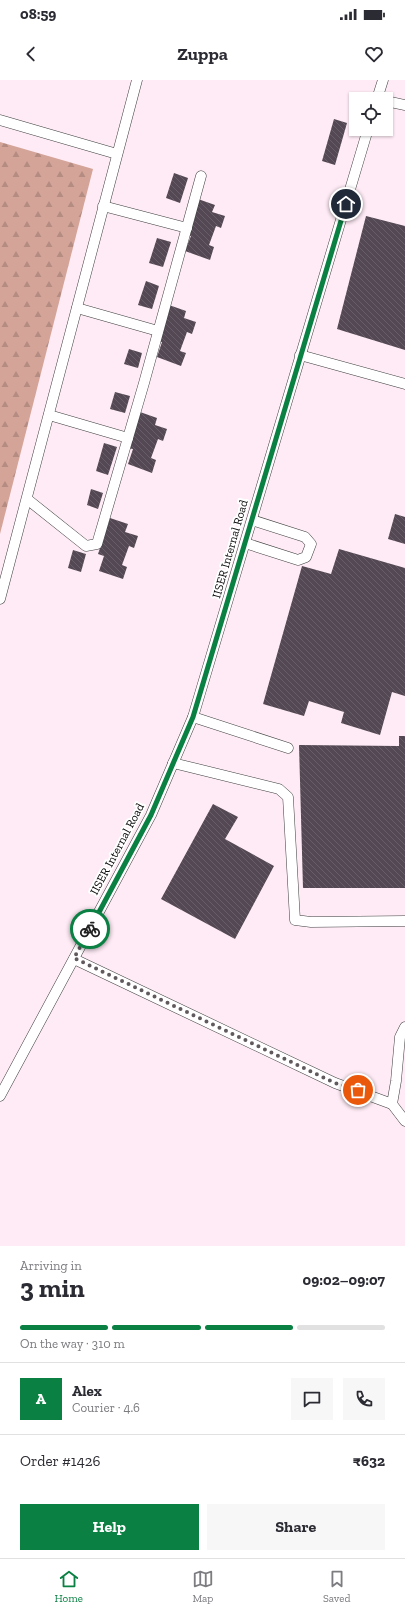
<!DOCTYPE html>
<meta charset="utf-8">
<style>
body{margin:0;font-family:"Zilla Slab",serif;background:#f7f7f7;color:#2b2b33;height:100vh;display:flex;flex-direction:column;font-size:15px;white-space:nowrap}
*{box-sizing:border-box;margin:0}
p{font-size:13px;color:#7c7c81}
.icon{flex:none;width:22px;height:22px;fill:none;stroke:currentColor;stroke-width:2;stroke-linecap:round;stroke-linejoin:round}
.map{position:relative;height:1166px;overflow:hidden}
.panel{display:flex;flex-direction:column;background:#fff;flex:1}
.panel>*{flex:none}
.controls{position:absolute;left:349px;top:12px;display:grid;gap:8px}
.controls a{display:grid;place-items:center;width:44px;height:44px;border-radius:0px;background:#fff;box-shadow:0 1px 3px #0004;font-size:20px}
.pin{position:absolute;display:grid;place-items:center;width:34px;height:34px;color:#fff;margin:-17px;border:2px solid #fff;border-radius:50%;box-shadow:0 1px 4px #0007}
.courier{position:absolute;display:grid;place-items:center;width:40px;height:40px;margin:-20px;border:3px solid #0b8043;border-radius:50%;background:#fff;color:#222;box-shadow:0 1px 5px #0007}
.head em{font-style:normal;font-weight:800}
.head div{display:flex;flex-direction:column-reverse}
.head{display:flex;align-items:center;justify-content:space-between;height:68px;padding:0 20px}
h1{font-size:26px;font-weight:800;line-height:30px}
.bar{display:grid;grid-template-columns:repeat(4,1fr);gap:6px 4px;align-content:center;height:48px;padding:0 20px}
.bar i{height:5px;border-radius:3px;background:#e1e1e2}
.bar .selected{background:#0b8043}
.bar p{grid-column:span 4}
.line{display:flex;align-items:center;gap:10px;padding:0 20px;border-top:1px solid #e1e1e2}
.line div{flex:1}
.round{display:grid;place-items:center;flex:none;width:42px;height:42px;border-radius:0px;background:#f7f7f7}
.action{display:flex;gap:8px;margin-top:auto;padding:8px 20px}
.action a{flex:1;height:46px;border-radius:0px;background:#0b8043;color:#fff;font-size:16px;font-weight:800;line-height:46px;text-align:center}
.action a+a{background:#f7f7f7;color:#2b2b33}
.status{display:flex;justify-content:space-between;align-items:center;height:28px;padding:0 20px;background:#fff;direction:ltr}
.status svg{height:11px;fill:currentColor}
header{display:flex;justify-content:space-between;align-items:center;height:52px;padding:0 20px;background:#fff;font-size:18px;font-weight:800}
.tabs{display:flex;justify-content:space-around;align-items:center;height:56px;border-top:1px solid #e1e1e2;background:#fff;font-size:11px;color:#7c7c81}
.tabs a{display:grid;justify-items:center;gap:2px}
.tabs .selected{color:#0b8043}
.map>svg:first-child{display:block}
.forest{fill:url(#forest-firs)}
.building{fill:url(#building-back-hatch)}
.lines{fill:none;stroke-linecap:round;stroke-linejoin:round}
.service-casing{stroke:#3e3e3e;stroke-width:11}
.service{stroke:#fff;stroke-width:10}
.done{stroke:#60595d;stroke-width:4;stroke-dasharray:0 7.2}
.route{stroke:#0b8043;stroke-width:5}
.labels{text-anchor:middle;stroke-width:4;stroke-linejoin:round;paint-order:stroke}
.street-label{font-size:12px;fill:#0b0b0b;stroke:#fff}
</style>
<div class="status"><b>08:59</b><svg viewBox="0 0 49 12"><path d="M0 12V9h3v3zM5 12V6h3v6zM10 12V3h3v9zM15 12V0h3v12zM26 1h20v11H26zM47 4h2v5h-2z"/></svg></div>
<header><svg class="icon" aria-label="back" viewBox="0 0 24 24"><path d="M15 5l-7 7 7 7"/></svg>Zuppa<svg class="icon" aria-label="heart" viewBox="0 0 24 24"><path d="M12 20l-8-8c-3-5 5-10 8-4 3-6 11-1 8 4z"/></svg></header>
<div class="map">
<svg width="405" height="1166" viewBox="0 0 405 1166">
<defs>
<pattern id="forest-firs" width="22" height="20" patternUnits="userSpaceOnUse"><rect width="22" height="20" fill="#d4a498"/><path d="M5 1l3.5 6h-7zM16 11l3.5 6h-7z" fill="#b58c82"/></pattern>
<pattern id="building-back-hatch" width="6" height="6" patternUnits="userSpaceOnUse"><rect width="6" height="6" fill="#534853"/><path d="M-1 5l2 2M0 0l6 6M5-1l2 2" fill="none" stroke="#675e67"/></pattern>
</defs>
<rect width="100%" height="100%" fill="#feebf5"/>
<polygon class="forest" points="0,62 93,89 0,454"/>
<g class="building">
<polygon points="334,39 347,43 335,85 322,81"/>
<polygon points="174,93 188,98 180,123 166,118"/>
<polygon points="198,119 215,125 212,132 225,136 221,148 216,146 209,165 214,167 210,180 185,171 191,156 185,155"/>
<polygon points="366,136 405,146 405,270 337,249"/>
<polygon points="157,158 171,162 163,187 149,183"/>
<polygon points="146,201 159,206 152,229 138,225"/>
<polygon points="169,225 186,231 184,238 196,242 192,254 187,252 180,271 186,273 181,286 157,277 162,262 156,261"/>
<polygon points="129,269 142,273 138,288 124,284"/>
<polygon points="115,312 130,316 125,333 110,329"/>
<polygon points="140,332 157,338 155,345 167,349 163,361 158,359 151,378 156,380 152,393 128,384 133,369 127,368"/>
<polygon points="104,363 117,367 108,395 96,391"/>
<polygon points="91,409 103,413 98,429 87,425"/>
<polygon points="395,434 405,437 405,464 388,459"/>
<polygon points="110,438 128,444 125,452 138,456 134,468 129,466 122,485 127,487 123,499 99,491 104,476 98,474"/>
<polygon points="339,469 405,488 405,616 392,612 380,655 341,643 344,632 309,621 304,636 263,624 302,486 331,494"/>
<polygon points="73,470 86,474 81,492 68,488"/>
<polygon points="399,656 405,656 405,808 303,808 299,665 399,666"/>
<polygon points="213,724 238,737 225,759 274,786 235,859 161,819"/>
</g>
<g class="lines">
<defs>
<g id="service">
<polyline points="377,19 383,0"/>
<polyline points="386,21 405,25"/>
<polyline points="0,40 117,74"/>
<polyline points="103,126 187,148"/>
<polyline points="77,228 158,251"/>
<polyline points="300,275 405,304"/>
<polyline points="49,335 128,358"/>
<polyline points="27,419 86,466 97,464 144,303 201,96"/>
<polyline points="245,463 298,480 306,477 311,464 305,457 252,440"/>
<polyline points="0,519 137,0"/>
<polyline points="193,637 288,668"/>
<polyline points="173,683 279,709 288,717 295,840 311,842 405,841"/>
<polyline points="74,879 335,1003 392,1024 405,1041"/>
<polyline points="0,1016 151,735 193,637 368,49"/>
<polyline points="392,1024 396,1001 400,957 405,947"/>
</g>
</defs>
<use href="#service" class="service-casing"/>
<use href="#service" class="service"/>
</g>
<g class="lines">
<polyline class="done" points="90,849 74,878 335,1003 358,1010"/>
<polyline class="route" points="90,849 151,735 193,637 346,124"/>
</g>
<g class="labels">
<g class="street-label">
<text transform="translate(230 469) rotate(-74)" y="4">IISER Internal Road</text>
<text transform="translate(117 769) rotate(-62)" y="4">IISER Internal Road</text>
</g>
</g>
</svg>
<div class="controls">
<a><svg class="icon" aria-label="locate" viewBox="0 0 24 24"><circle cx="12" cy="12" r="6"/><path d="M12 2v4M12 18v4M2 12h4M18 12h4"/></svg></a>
</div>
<div class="pin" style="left:358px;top:1010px;background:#ea580c"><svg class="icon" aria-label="bag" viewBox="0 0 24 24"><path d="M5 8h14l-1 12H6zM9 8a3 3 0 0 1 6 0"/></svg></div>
<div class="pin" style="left:346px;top:124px;background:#1f2937"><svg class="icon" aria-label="home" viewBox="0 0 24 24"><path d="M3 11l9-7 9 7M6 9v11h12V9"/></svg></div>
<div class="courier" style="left:90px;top:849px"><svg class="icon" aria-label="bike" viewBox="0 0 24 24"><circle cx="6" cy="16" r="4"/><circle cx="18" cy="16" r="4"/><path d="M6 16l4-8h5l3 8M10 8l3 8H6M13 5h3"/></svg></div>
</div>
<section class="panel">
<div class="head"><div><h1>3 min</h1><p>Arriving in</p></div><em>09:02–09:07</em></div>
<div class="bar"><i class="selected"></i><i class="selected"></i><i class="selected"></i><i></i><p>On the way · 310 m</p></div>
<div class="line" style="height:72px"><b class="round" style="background:#0b8043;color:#fff">A</b><div><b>Alex</b><p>Courier · 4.6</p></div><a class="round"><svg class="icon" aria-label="chat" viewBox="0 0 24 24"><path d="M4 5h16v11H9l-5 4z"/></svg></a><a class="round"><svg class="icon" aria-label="phone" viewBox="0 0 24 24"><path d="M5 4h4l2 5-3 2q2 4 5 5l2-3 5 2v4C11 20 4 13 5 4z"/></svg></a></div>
<div class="line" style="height:52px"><div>Order #1426</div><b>₹632</b></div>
<div class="action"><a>Help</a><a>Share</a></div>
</section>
<nav class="tabs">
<a class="selected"><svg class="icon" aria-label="home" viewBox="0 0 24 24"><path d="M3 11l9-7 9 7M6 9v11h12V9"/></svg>Home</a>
<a><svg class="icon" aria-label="map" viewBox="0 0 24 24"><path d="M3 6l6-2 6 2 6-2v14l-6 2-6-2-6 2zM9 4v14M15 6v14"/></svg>Map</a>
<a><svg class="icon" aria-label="saved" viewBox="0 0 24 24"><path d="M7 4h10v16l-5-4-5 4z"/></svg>Saved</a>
</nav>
